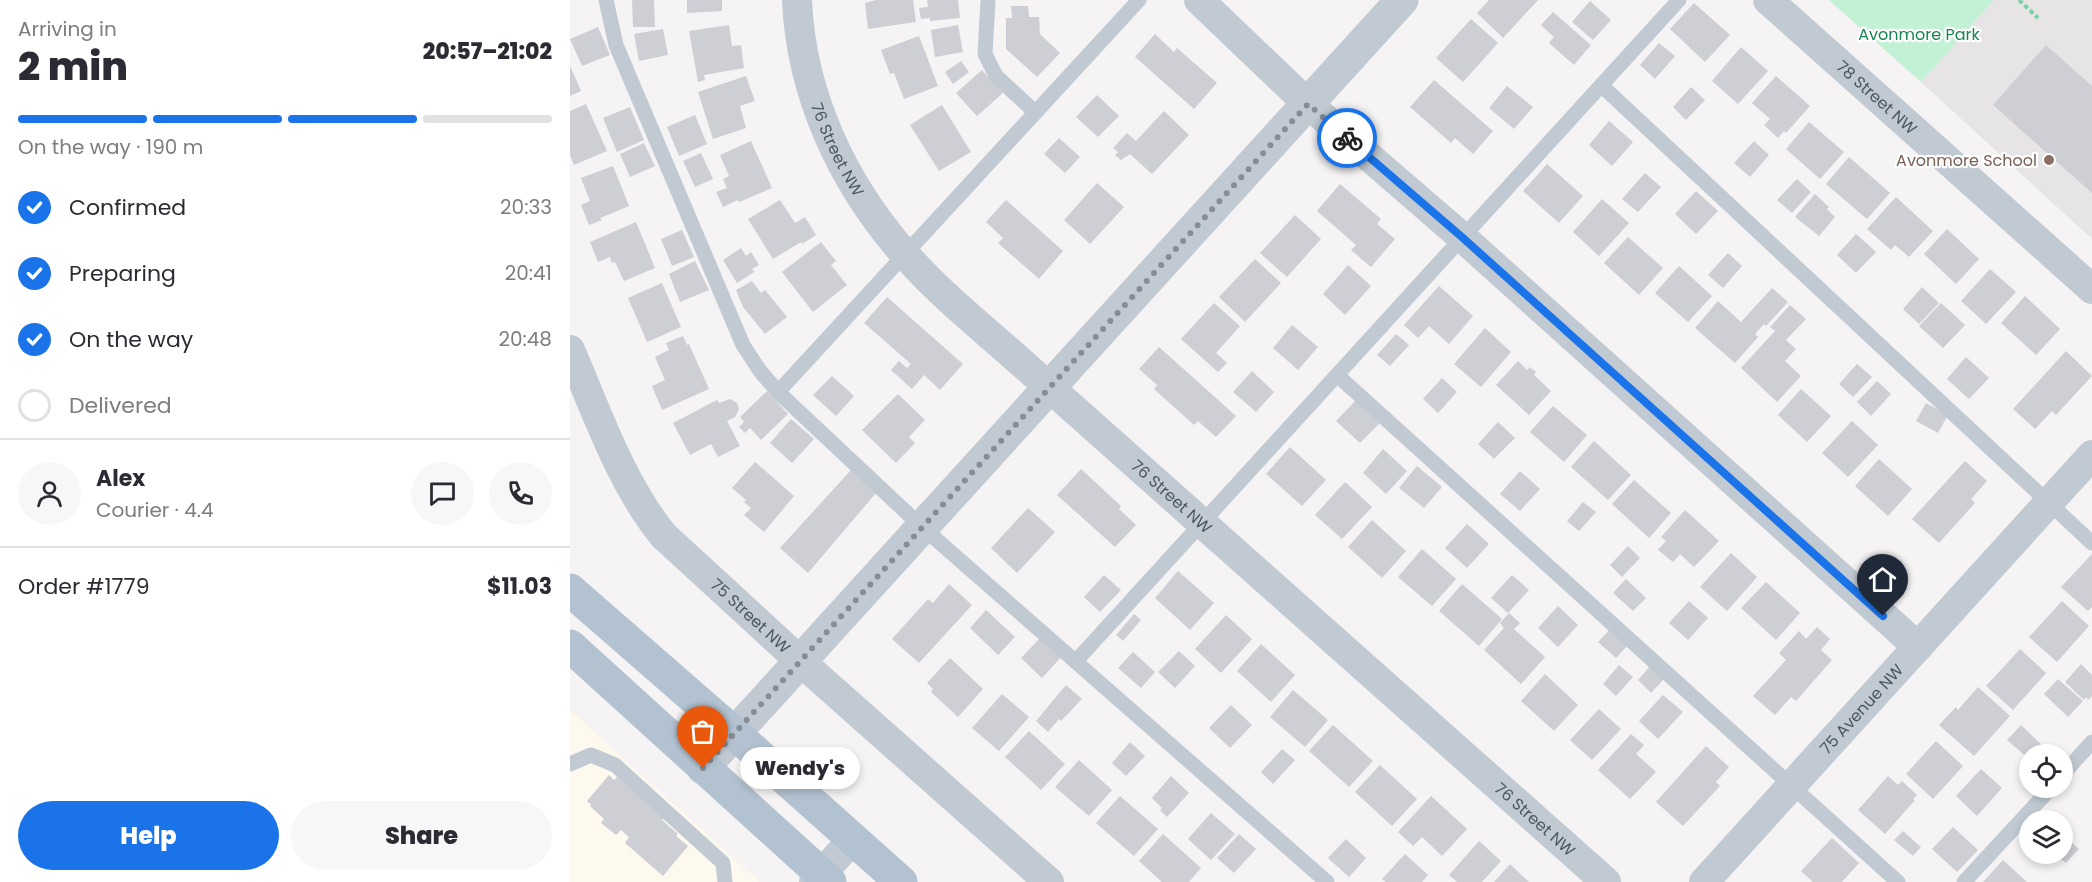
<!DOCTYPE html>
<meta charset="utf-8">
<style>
body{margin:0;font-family:Poppins,sans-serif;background:#f7f7f7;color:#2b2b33;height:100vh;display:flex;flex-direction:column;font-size:22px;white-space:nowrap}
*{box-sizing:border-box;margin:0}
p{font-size:20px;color:#7c7c81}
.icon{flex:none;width:33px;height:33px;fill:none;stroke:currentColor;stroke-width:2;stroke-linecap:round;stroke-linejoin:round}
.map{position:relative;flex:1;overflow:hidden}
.sheet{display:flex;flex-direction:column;background:#fff;width:570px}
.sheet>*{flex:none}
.tools{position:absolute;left:1449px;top:744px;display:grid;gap:12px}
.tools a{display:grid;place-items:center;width:54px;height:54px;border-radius:50%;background:#fff;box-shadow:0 3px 9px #0003;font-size:30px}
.pin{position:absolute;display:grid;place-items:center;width:51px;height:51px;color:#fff;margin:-62px -26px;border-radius:50% 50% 50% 0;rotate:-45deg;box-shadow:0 0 6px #0007}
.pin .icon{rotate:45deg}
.courier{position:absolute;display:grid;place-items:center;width:60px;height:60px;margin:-30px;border:4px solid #1a73e8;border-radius:50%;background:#fff;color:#222;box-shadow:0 2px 8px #0007}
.bubble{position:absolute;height:42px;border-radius:21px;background:#fff;box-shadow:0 3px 9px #0003;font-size:20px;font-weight:800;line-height:42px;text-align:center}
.headline em{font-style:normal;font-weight:800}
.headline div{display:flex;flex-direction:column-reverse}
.headline{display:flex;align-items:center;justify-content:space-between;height:102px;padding:0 18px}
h1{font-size:39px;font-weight:800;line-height:45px}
.bar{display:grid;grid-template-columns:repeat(4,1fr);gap:9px 6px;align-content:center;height:72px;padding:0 18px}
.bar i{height:8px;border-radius:4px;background:#e1e1e2}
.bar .on{background:#1a73e8}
.bar p{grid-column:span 4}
.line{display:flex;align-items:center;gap:15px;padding:0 18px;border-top:2px solid #e1e1e2}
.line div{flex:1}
.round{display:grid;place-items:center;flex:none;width:63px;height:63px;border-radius:32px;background:#f7f7f7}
ol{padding:0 18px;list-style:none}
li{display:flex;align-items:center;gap:18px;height:66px}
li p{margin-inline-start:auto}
li .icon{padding:6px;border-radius:50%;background:#1a73e8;color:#fff;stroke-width:4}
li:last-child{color:#7c7c81}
li i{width:33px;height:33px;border:3px solid #e1e1e2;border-radius:50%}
.button{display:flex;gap:12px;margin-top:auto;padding:12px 18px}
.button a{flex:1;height:69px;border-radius:36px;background:#1a73e8;color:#fff;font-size:24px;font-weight:800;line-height:69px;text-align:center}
.button a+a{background:#f7f7f7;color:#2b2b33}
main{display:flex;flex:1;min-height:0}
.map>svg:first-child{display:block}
.commercial{fill:#fdf9ef}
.education{fill:#e6e4e5}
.green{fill:#c3f1d5}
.building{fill:#cdcfd5}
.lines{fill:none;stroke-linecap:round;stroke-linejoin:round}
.path{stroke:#7ad0a6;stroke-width:4;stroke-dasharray:4.5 3;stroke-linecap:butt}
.service{stroke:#c1cad2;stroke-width:15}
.minor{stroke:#c1cad2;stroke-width:30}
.tertiary{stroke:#c1cad2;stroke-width:33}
.primary{stroke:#b3c2d1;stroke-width:33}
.done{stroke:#868d94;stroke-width:6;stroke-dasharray:0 10.8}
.route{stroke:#1a73e8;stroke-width:8}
.education-dot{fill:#8d6e63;stroke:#fff;stroke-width:2}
.labels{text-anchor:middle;stroke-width:4.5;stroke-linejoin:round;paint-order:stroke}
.park-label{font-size:16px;fill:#17864f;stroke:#fff}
.street-label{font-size:16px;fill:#4a5661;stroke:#fff}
.education-label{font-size:16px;fill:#785e54;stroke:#fff;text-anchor:end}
</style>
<main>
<section class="sheet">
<div class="headline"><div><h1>2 min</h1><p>Arriving in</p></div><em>20:57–21:02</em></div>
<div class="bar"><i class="on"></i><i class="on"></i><i class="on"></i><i></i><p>On the way · 190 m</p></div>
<ol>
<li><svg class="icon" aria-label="check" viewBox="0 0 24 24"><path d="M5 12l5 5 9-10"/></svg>Confirmed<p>20:33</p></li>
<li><svg class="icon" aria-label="check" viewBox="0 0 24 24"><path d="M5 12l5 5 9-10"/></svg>Preparing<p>20:41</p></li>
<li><svg class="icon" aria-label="check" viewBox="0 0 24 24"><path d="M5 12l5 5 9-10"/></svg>On the way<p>20:48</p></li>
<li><i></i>Delivered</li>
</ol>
<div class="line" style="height:108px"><a class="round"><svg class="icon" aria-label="person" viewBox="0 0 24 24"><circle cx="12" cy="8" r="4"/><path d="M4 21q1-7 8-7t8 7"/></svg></a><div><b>Alex</b><p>Courier · 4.4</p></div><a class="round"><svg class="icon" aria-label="chat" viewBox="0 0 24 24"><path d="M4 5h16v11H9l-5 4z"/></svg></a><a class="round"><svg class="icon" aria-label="phone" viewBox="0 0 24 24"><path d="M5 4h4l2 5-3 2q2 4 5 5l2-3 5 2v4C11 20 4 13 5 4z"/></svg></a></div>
<div class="line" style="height:78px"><div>Order #1779</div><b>$11.03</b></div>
<div class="button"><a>Help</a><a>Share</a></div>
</section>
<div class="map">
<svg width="1522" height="882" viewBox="0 0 1522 882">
<rect width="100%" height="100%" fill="#f5f3f3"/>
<polygon class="commercial" points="0,710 190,882 0,882"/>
<polygon class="education" points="1424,0 1522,0 1522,239 1351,82"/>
<polygon class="green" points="1259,0 1424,0 1351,82"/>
<g class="building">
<polygon points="62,0 84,0 85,27 63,27"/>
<polygon points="117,0 152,0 152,11 117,13"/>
<polygon points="306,0 343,0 346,22 298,29 295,3"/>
<polygon points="357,0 388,0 390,18 360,21 360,18 351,19 349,8 358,7"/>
<polygon points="919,0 968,0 933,38 907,13"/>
<polygon points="1020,1 1041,20 1023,40 1002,22"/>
<polygon points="1124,3 1160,35 1135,62 1100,29"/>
<polygon points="441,6 458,6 459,17 469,17 470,34 490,53 467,77 436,49 436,18 442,18"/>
<polygon points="983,12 1021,45 1004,65 979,43 984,37 971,25"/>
<polygon points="901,19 928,43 893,82 866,58"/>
<polygon points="159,25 162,46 171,45 174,68 134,75 135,80 128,82 119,31"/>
<polygon points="388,25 393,52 365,57 361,30"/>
<polygon points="28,27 40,55 12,66 0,39"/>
<polygon points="93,29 98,55 69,61 64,34"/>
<polygon points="585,34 604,52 607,48 647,83 624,109 565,57"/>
<polygon points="349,36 368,86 334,99 324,73 320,74 311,50"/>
<polygon points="1089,43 1105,56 1085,79 1070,65"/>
<polygon points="1476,45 1522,86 1522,193 1423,105"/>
<polygon points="1171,47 1198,71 1168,104 1142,81"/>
<polygon points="391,61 399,72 383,84 375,72"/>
<polygon points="0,66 11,91 0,96"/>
<polygon points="412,70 433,93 407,116 386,93"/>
<polygon points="176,76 185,101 170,106 176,128 143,139 128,92"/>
<polygon points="1206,76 1240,106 1216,133 1214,131 1208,138 1194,125 1200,119 1182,103"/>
<polygon points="864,80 923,131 903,154 885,138 881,143 840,107"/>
<polygon points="937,86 963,107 944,129 919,108"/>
<polygon points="1121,87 1135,100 1116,120 1103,107"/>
<polygon points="527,95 549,116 528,137 506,117"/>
<polygon points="16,104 37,151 4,165 0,155 0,111"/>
<polygon points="372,105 401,152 369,171 340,125"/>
<polygon points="60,107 74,140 47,152 33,118"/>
<polygon points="594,111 619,135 582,174 560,154 551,160 545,155 548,152 543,148 557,133 566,141"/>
<polygon points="125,115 137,144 109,156 97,127"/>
<polygon points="1039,121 1063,142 1042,166 1019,145"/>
<polygon points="1239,122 1274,152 1250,179 1216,149"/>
<polygon points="489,138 510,157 495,173 474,154"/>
<polygon points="181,141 202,188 169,202 168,200 153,207 146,192 157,188 153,179 159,176 150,155"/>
<polygon points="1184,141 1199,155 1180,177 1164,163"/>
<polygon points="74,143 85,166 60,177 50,154"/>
<polygon points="131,153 143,179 125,187 113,161"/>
<polygon points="1279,157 1320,193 1297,219 1256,184"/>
<polygon points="977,164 1013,196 989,223 953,191"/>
<polygon points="43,166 59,206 30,218 32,220 19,225 11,205 20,201 11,178"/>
<polygon points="1075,173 1091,187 1068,212 1052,199"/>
<polygon points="1227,179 1241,192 1222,213 1207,200"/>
<polygon points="527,183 554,207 520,244 494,220"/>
<polygon points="770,184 811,219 807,224 825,239 801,267 781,250 786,245 747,211"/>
<polygon points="1126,191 1148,211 1126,234 1105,214"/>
<polygon points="1245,194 1259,207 1257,209 1265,217 1249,236 1225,217"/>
<polygon points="1326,197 1363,231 1339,257 1325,245 1321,250 1297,229"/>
<polygon points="1032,199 1059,223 1029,256 1003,232"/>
<polygon points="210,200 225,223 235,217 246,235 232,244 231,242 203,259 178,219"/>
<polygon points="436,200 493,251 469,279 428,243 433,238 416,222"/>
<polygon points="725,215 751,239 717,277 690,253"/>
<polygon points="66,222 85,268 54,281 45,262 42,263 40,257 28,262 20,242"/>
<polygon points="1377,229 1409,259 1386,284 1354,254"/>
<polygon points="112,230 124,257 102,266 91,239"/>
<polygon points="1286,234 1306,252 1286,273 1267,255"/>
<polygon points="1058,237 1093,268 1069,295 1034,263"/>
<polygon points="251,242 266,261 261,265 277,285 243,312 212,272"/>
<polygon points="171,248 176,256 181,252 189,265 182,269 184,272 167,283 153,260"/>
<polygon points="1158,253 1172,266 1153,288 1138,275"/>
<polygon points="685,259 711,283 675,322 649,297"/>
<polygon points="125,261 139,290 110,302 99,274"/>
<polygon points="778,265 801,286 775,315 753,294"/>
<polygon points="1109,266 1142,296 1118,322 1085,293"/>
<polygon points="1420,269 1446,292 1416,324 1391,301"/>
<polygon points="182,281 191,293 195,290 217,317 195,334 173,307 166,290"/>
<polygon points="92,283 111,327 77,342 58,298"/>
<polygon points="869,286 903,316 879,344 859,326 848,338 834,325"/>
<polygon points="1352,287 1369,303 1349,324 1333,309"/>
<polygon points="1202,288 1218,302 1196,326 1194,324 1185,334 1188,337 1165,363 1125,328 1148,301 1171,322"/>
<polygon points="1455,296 1490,329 1466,355 1431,323"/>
<polygon points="317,297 393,364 370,390 354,375 342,389 321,370 329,361 337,368 341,364 294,323"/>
<polygon points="644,303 670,326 646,353 657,363 648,372 611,339"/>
<polygon points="1371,303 1395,325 1373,348 1349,326"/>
<polygon points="1220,305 1236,319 1216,340 1226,349 1215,361 1231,376 1207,402 1171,368 1205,331 1200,327"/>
<polygon points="722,325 748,347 728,370 703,348"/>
<polygon points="915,328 941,352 911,387 884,364"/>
<polygon points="826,334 839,345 820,366 807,355"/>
<polygon points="113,336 117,345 119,344 139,389 92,410 82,386 95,380 85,357 99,350 96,343"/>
<polygon points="589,347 666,416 646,437 628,421 624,425 584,389 587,385 569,369"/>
<polygon points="1496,351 1522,376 1486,415 1482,411 1465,429 1443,409"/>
<polygon points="1396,357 1419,378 1399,399 1377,379"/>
<polygon points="948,361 957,370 960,367 966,372 964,375 981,391 959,415 926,385"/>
<polygon points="1287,364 1302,377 1283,397 1269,384"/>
<polygon points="682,371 704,392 686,412 663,392"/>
<polygon points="262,376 284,396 266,416 243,395"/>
<polygon points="872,378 887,392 868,413 853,399"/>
<polygon points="1307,381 1321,394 1301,416 1287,402"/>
<polygon points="1231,389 1261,416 1237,442 1208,415"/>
<polygon points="197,391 218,414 191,440 180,428 175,433 169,427 174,422 170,417"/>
<polygon points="328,394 355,420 339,437 345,443 326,463 292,430"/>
<polygon points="160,399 167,403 169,409 165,417 157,421 170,446 148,457 141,444 120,455 103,423 147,400 149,403"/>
<polygon points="787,399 812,421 790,443 766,421"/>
<polygon points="1356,403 1378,415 1368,433 1346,421"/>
<polygon points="983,406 1017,435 994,462 960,432"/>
<polygon points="221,419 244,439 222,463 200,443"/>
<polygon points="1282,421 1308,445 1278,477 1252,453"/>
<polygon points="928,422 945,438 924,459 908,444"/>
<polygon points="1024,441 1061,475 1038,500 1001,467"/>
<polygon points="720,447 756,480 732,506 696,474"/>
<polygon points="813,449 837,471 816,494 793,473"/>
<polygon points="1309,459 1342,489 1318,516 1285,486"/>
<polygon points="1395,461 1417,481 1401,499 1405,503 1369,543 1342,519"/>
<polygon points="185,462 224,496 194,532 174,515 181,508 174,502 176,500 162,488"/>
<polygon points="847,466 872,487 854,508 829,488"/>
<polygon points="511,469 551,506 549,509 566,525 545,547 487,495"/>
<polygon points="281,470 306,493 238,573 210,548"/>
<polygon points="950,471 970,489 950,511 930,494"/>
<polygon points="1064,480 1101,513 1079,538 1042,504"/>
<polygon points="775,482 802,507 772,539 745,515"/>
<polygon points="1013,502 1026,512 1009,531 997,521"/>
<polygon points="458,508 485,532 447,573 421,548"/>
<polygon points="1115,510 1149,541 1124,567 1110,554 1103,562 1088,550 1096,541 1091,537"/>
<polygon points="802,520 836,551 812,578 778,547"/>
<polygon points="897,524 919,544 897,568 875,548"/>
<polygon points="1058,546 1070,558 1052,577 1040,565"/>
<polygon points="852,549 886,579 862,606 828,577"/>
<polygon points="1161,553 1187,577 1157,611 1130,587"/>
<polygon points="1522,554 1522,607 1518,611 1491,587"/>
<polygon points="608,571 644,603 620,630 585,598"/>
<polygon points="534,575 551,590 530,612 514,597"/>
<polygon points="942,575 959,590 938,613 921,598"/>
<polygon points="1056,579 1076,598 1063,611 1043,593"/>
<polygon points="1196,582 1230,613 1206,640 1171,608"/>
<polygon points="379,584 402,605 349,663 322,639 358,599 363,603"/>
<polygon points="892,584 932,619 909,646 869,611"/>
<polygon points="1119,601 1138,618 1118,640 1099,623"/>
<polygon points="1492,601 1519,626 1487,662 1459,637"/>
<polygon points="988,606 1008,625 988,647 968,628"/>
<polygon points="416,610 445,637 428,655 400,628"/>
<polygon points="939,613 950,623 944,629 975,657 951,684 914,650 934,628 930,623"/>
<polygon points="564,614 571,620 553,641 546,635"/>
<polygon points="656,615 682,639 651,673 625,649"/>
<polygon points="1247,627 1260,639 1251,650 1262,660 1226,701 1221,697 1205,715 1183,696 1216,660 1209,653 1229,631 1236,639"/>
<polygon points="1041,628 1059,644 1046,658 1028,642"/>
<polygon points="473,635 494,654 472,678 451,658"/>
<polygon points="691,644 725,675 701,702 667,671"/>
<polygon points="1450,649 1476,673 1443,710 1416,686"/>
<polygon points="609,651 625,666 605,688 588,672"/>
<polygon points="563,652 585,672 571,688 548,668"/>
<polygon points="380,658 413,689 388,717 361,692 363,689 357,683"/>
<polygon points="1511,664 1522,675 1522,696 1518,700 1516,697 1514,700 1495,682"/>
<polygon points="1049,665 1063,677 1046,696 1033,684"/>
<polygon points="1081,665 1095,678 1081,693 1068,680"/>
<polygon points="975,674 1008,705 984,731 951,701"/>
<polygon points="1488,679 1513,701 1498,717 1474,694"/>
<polygon points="496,685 512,699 491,721 489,719 478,732 466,721"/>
<polygon points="1408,687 1440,716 1404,756 1369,725 1386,707 1388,710"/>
<polygon points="723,690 758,720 735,747 700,717"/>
<polygon points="432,694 459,717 429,751 402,728"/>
<polygon points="1093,695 1113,712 1088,739 1069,721"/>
<polygon points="661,705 682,725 660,748 639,728"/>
<polygon points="1029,709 1051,729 1022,760 1000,740"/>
<polygon points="763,725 803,761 779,787 739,751"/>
<polygon points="1451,725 1473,746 1466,754 1460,754 1460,760 1437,740"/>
<polygon points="459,731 495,764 471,790 435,757"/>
<polygon points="1061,734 1074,745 1066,754 1086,772 1060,799 1028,770"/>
<polygon points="1366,741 1393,766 1363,799 1336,774"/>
<polygon points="560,742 575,756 556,776 542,763"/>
<polygon points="1136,746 1159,767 1146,782 1150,786 1113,826 1086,802"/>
<polygon points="712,749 725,760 703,784 691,772"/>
<polygon points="509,760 542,790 519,816 485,787"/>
<polygon points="810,765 847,799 822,826 785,792"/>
<polygon points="1411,769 1432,788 1407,816 1386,796"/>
<polygon points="39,775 44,780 47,777 94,817 92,820 108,834 106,836 118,846 93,876 55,843 59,837 51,830 46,835 31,823 34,819 20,806 21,805 17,801"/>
<polygon points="601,776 619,793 597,817 590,810 592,808 582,798"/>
<polygon points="1318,776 1328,785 1332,781 1347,795 1343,799 1345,800 1315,834 1288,810"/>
<polygon points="550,796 588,829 564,856 526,823"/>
<polygon points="861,796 897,829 872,856 852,837 843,846 828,832"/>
<polygon points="641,813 665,834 641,860 618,839"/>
<polygon points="1383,827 1408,850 1387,872 1362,849"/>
<polygon points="1333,831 1351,847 1343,856 1324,840"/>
<polygon points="593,834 631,868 619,882 592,882 569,861"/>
<polygon points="669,834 686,849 664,873 647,858"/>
<polygon points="1492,834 1509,849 1496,863 1485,854 1492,854"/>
<polygon points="1262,838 1289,863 1272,882 1243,882 1231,871"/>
<polygon points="776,839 796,858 779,877 758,858"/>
<polygon points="909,841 931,861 912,882 887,882 879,875"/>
<polygon points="835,854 858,875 852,882 816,882 812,879"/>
<polygon points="1433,860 1457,882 1413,882"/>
<polygon points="940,864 959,882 924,882"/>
</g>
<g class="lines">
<polyline class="path" points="1449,0 1468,18"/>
<g class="service">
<polyline points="36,0 46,45 173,345 190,371 208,392 352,527 757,882"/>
<polyline points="418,0 415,54 426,76 465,112"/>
<polyline points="1032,86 1522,543"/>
<polyline points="767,375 1328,882"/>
<polyline points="208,392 569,0"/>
<polyline points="506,661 1109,0"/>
<polyline points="0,764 21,755 45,765 153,863 155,882"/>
<polyline points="1492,775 1522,742"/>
<polyline points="1394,882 1481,788"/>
</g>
<g class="minor">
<path id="s1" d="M227,0c4,94 45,182 106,252 35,41 80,76 120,112l583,518"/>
<polyline points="629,0 738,104 893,238 1348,647"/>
<path id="s2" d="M1198,0l324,289"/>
<path id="s3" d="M0,350c26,60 52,136 94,186l136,125 249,221"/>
<polyline points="244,882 282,840"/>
<path id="s4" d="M1134,882l388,-427"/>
</g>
<polyline class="tertiary" points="133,768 832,0"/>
<g class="primary">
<polyline points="0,590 164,733 331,882"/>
<polyline points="0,646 260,882"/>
</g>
</g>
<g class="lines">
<polyline class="done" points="133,768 738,104 777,138"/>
<polyline class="route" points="777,138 893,238 1313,616"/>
</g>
<circle class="education-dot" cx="1479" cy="160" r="6"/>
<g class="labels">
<g class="park-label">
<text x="1349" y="40">Avonmore Park</text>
</g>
<g class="street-label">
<text dy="6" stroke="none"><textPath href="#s2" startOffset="146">78 Street NW</textPath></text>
<text dy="6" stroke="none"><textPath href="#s1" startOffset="156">76 Street NW</textPath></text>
<text dy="6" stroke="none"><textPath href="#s1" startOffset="642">76 Street NW</textPath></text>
<text dy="6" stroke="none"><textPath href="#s3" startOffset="327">75 Street NW</textPath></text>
<text dy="6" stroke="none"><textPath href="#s4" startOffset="234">75 Avenue NW</textPath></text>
<text dy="6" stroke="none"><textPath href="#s1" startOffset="1128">76 Street NW</textPath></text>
</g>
<g class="education-label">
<text x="1467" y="166">Avonmore School</text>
</g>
</g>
</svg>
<div class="tools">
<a><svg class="icon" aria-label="locate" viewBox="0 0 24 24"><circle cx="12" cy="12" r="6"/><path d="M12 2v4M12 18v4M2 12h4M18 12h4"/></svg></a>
<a><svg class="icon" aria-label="layers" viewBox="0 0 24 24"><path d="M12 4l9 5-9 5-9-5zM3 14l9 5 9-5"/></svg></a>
</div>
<div class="pin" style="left:133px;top:768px;background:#ea580c"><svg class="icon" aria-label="bag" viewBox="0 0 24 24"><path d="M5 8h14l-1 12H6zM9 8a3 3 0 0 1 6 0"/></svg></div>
<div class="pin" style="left:1313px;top:616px;background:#1f2937"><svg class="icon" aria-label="home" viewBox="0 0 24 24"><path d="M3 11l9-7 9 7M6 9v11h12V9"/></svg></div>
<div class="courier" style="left:777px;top:138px"><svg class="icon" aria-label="bike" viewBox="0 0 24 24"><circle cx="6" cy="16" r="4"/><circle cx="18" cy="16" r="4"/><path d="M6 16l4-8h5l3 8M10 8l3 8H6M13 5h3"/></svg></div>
<div class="bubble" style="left:170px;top:747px;width:120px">Wendy's</div>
</div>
</main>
